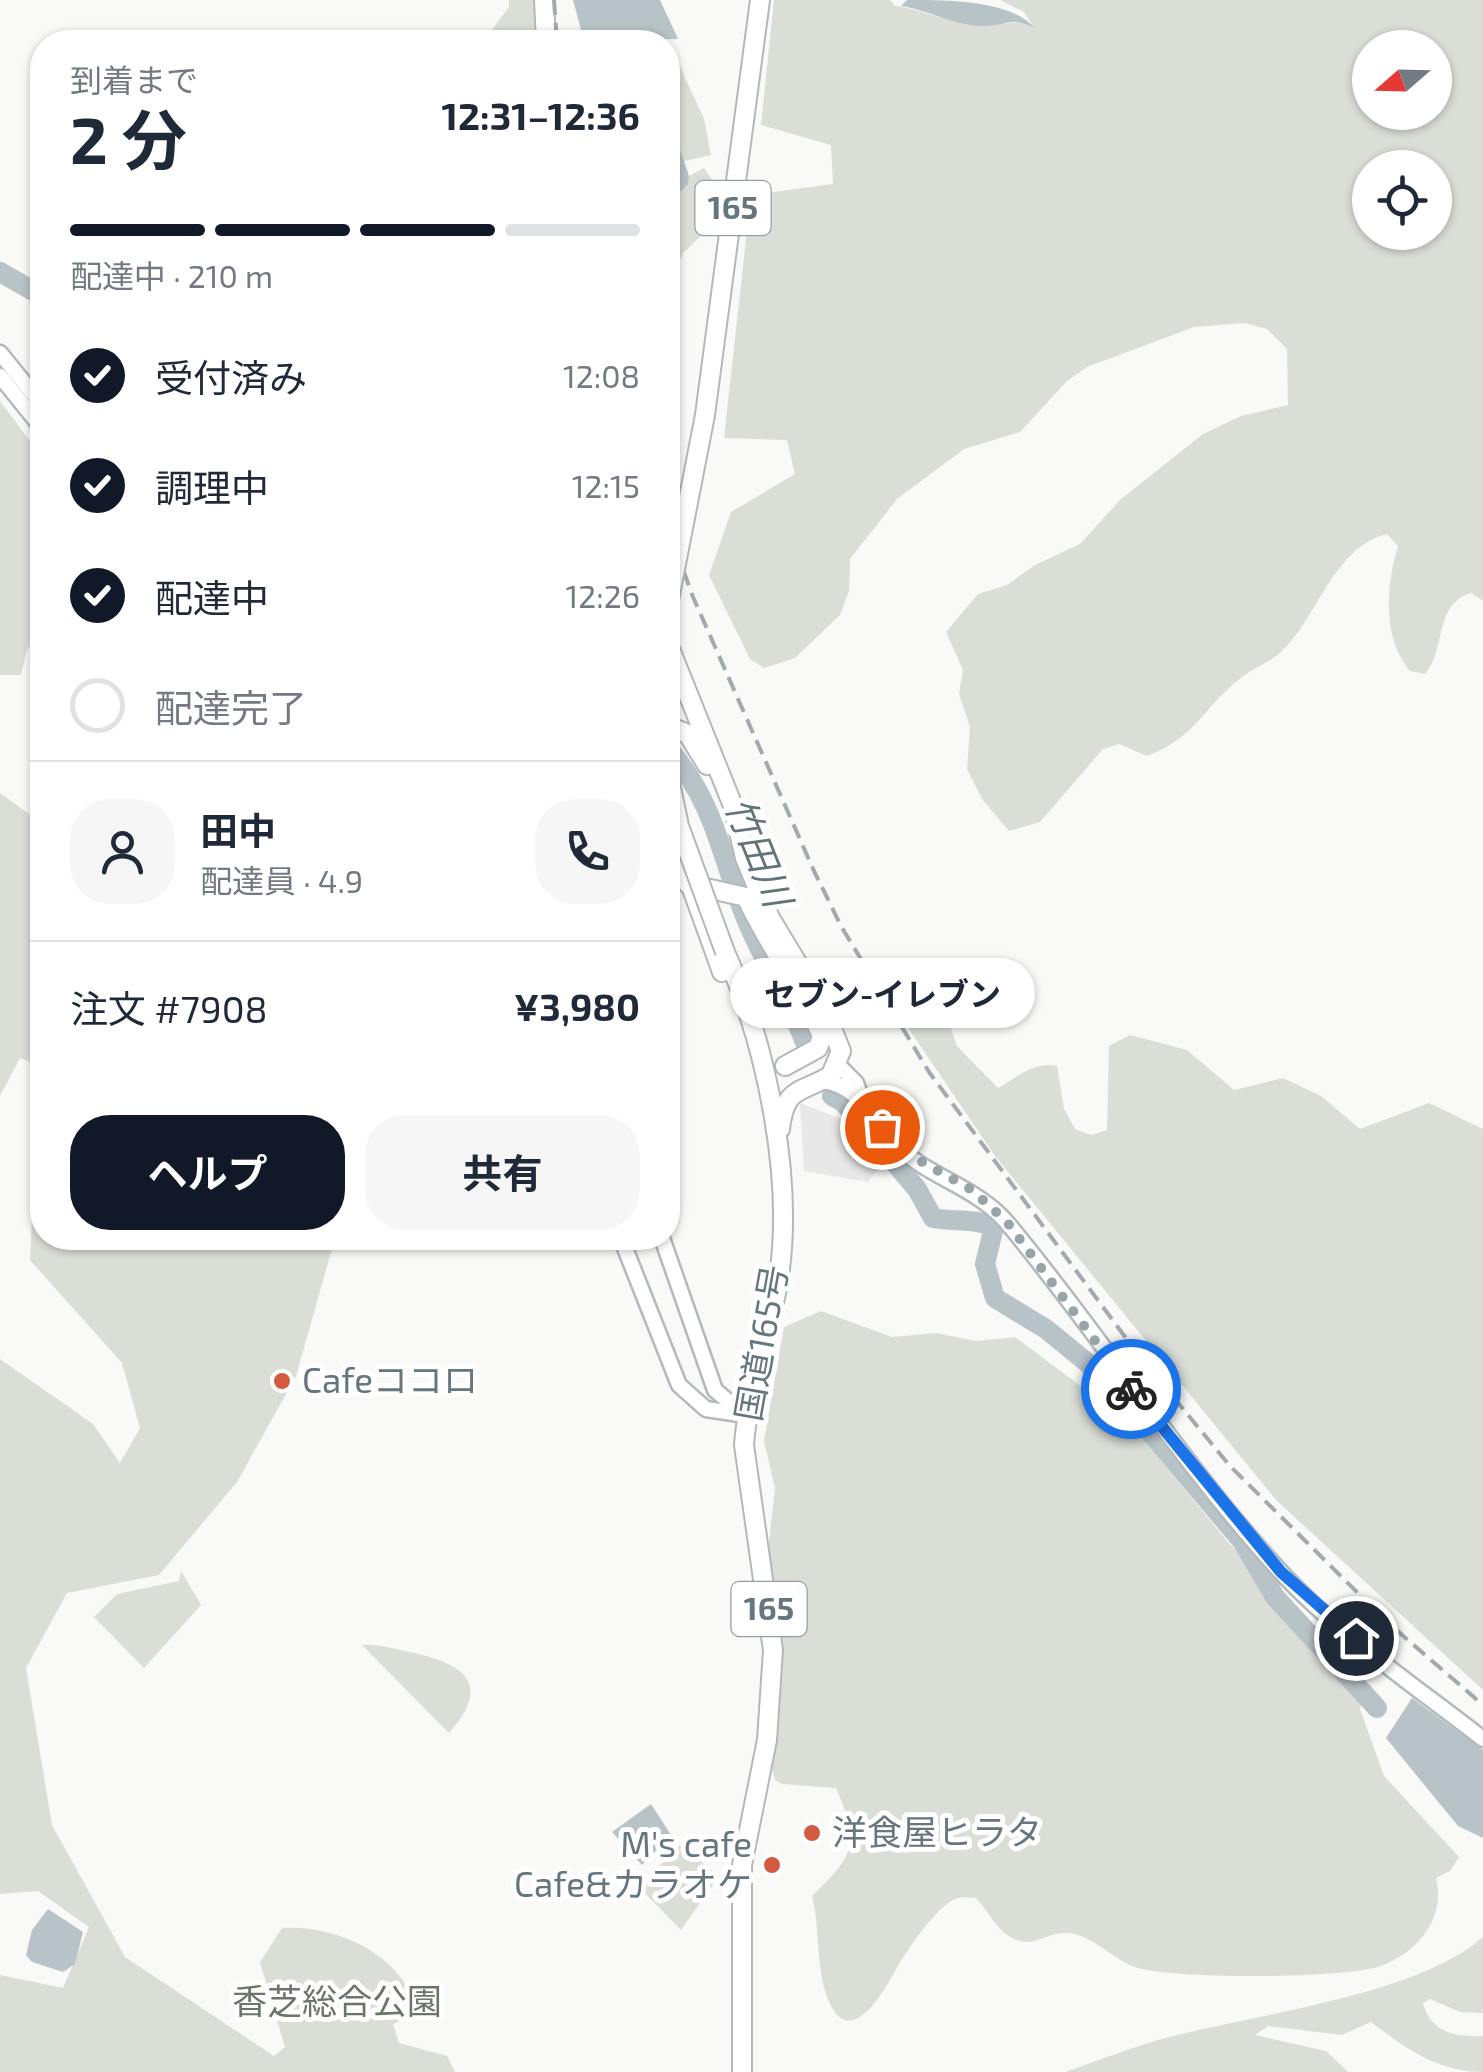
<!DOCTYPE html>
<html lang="ja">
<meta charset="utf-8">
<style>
body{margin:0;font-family:"Exo 2","Noto Sans JP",sans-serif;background:#f6f6f7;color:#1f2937;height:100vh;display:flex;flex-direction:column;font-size:38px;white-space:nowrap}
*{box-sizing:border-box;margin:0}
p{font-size:32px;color:#747a83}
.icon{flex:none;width:55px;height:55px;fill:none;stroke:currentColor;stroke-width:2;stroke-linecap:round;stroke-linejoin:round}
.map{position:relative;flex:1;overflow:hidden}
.details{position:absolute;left:30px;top:30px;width:650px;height:1220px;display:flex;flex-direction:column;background:#fff;border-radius:40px;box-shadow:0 2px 8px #0004}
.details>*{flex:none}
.needle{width:65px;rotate:250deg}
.tools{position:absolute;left:1352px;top:30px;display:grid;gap:20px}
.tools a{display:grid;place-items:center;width:100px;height:100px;border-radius:50%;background:#fff;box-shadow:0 2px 8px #0004;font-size:50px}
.pin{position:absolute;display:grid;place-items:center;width:85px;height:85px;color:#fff;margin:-42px;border:5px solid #fff;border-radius:50%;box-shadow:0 2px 10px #0007}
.courier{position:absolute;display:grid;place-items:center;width:100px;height:100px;margin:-50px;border:8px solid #1a73e8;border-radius:50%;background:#fff;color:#222;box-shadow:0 2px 12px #0007}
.bubble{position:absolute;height:70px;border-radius:35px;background:#fff;box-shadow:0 2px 8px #0004;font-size:32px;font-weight:700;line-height:70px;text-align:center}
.headline em{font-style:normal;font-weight:700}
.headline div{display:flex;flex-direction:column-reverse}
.headline{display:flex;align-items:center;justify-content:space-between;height:170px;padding:0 40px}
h1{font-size:65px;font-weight:700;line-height:75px}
.bar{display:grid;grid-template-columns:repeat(4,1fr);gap:15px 10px;align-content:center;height:120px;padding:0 40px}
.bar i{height:12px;border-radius:8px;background:#e0e1e3}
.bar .active{background:#111827}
.bar p{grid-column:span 4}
.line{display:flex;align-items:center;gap:25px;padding:0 40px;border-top:2px solid #e0e1e3}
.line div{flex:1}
.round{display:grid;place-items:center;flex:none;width:105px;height:105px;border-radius:40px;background:#f6f6f7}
ol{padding:0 40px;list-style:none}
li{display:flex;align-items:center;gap:30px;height:110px}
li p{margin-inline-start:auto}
li .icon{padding:10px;border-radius:50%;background:#111827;color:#fff;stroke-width:4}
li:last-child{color:#747a83}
li i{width:55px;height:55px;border:5px solid #e0e1e3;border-radius:50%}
.action{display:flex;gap:20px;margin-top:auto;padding:20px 40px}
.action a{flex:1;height:115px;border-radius:40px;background:#111827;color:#fff;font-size:40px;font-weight:700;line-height:115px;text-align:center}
.action a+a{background:#f6f6f7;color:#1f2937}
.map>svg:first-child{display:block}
.built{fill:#e7e8e7}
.green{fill:#daded7;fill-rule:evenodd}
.water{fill:#b8c3c7}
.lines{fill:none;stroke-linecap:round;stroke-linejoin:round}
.river{stroke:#b8c3c7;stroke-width:20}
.secondary-casing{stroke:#b3b9bd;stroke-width:19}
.highway-casing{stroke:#b4b8bb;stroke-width:22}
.secondary{stroke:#fff;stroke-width:14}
.highway{stroke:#fff;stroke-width:18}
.rail{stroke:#a3a9ae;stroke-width:4;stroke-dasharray:15 8;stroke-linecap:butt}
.highway-bridge-casing{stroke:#b4b8bb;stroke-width:22;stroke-linecap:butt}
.highway-bridge{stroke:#fff;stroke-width:18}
.done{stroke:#99a4a9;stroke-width:10;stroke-dasharray:0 18}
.route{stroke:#1a73e8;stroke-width:12}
.poi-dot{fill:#d35a3e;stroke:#fff;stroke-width:4}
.labels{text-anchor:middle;stroke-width:10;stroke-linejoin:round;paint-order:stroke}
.shield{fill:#fff;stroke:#949fa5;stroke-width:2.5}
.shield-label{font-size:32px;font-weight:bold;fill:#66767f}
.street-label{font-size:35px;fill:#66767f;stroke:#fff}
.poi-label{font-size:35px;fill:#66767f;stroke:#fff;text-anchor:start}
.park-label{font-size:35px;fill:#697866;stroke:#fff}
.water-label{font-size:38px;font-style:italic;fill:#627479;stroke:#fff}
</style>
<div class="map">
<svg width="1483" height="2072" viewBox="0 0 1483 2072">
<rect width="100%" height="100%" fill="#f9f9f7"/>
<polygon class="built" points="800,1103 844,1120 882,1163 868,1182 804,1171"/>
<g class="green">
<polygon points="509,0 537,0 533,42 446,42 450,38 453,42 489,34 509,7"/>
<path d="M774,0h116l5,6c31,3 62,22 92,20 25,-1 17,-7 46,0l-9,-14 -24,-12h483v601l-12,-8c-38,12 -24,55 -46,81l-15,-3c-28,-33 -24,-86 -12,-125l-11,-12c-54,13 -69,84 -107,119 -11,10 -27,15 -39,25 -39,30 -43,58 -94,78l-28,-12 -16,5 -63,73 -31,9 -27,-32 -15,-30 3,-42 -11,-33 4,-24 -17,-38 32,-38 29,-9 28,-20 45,-21 40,-44 83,-66 38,-18 47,-11 -1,-56 -20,-20 -23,-6 -50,4 -107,40 -20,14 -47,51 -56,17 -67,50 -47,60 -1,32 -9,24 -45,43 -31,10 -14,-9 -41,-84 22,-63 64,-38 -8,-34 -63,-2 27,-243 82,-11 -2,-39 -70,-20zM1370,48h65v64h-65zM1370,168h65v64h-65z"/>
<polygon points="671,47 704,119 711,155 684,161 668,114 668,48"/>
<polygon points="704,168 713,181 707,230 683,253 673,276 673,400 668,413 668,205 687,184 689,176"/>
<polygon points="0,401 42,457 42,629 27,650 21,675 0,675"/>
<polygon points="0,793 42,823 42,1067 20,1058 0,1096"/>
<path d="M918,989l22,7 17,50 41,42c17,-10 38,-27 59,-22l7,43 11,20 16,6 16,-5 2,-84 21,-11 57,15 47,40 49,-12 38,18 39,33 69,-26 54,26v561l-206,-189 -282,-345 -103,-152 4,-9z"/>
<path d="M42,1182v56h293l-39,138 -59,106 -78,93 -92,18 -41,75 26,157 73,132 149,99 11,-9 -25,-85 22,-34c54,-3 115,24 134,77l-9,13 -14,6 6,19 48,13 8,16h-455v-97l63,13 26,-61 -51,-36 -38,3v-535l93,65 27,39 20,-35 -18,-65 -92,-103 3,-66z"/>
<path d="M821,1311l71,26 44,-4 40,8 39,-4 115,86 98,119 110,117 32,5 -10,45 24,67 75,81 -9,14 -14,7c10,39 -17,74 -55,88 -36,13 -206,13 -243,2 -27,-8 -46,-36 -75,-35 -12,0 -26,10 -38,9 -25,-3 -34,-28 -49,-44 -12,-1 -19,-2 -29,6 -18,14 -40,46 -52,67 -13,24 -48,84 -69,23 -10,-31 -6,-66 -14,-98 42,-41 49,-51 24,-108l-54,-4 -7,-4 -4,-16 -3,-213 7,-63 -11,-47 20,-114z"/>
<polygon points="181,1571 201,1605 144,1668 94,1617 117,1594 179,1581"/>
<path d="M362,1645c16,-1 32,4 47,7 54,11 85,31 40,81z"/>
<polygon points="680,1845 719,1876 681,1930 639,1887"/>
<path d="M1483,1937v76l-23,-1 -30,-13 -7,4c8,30 33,34 60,33v36c-45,0 -78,-24 -112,-50l-29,13 -74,-9 -13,9 71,16 22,21h-283c33,-11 67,-25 101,-34 88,-24 251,-42 317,-101z"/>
</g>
<g class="water">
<polygon points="573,0 660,0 678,39 584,41"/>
<path d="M907,0c41,0 102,0 127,27 -28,-10 -22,-2 -47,-1 -30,2 -57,-16 -86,-20z"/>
<polygon points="668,114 689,176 688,184 668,205"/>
<polygon points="1412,1698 1483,1750 1483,1838 1458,1826 1386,1738"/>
<polygon points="651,1804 671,1835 642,1865 612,1832"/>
<polygon points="48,1909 83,1932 75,1964 63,1972 32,1962 26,1955 32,1930"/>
</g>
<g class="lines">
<g class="river">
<polyline points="0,272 42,296"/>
<path d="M668,748c49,58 52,107 79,173 17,41 41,78 57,119"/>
<path d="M832,1096l11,6 74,87 16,29c21,4 43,0 61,9l-9,37 10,34 51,31 55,45 141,167 33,56 102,111"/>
</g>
<defs>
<g id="secondary">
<polyline points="0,353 42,405"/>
<polyline points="0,376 42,428"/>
<polyline points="838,1065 856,1083 863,1103"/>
<path d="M821,1081c38,3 54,41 78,66 30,31 79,40 110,78 93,112 171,237 270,345 59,64 136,116 204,169"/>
<polyline points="621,1238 679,1385 706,1409 746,1415"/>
<polyline points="662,1238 715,1390 741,1412"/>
</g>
<g id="highway">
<polyline points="544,0 546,42"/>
<polyline points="705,415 760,0"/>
<path d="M668,644l65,162 12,52 25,60 53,88 18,45 -10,24c-30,19 -46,10 -51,54"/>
<polyline points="668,726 688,734 707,765"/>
<polyline points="668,822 722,972"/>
<path d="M688,884l58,13c22,48 55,90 76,139l-4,12 -33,18"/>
<path d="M725,952c42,94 71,233 52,336 -10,53 -29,103 -33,157l29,205 -6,90 -25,125v207"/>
</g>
</defs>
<use href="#secondary" class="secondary-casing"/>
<use href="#highway" class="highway-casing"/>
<use href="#secondary" class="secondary"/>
<use href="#highway" class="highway"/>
<g class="rail">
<polyline points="554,0 557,42"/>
<polyline points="668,528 693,597 814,871 841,926 929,1072 1137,1353 1230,1466 1386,1621 1483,1705"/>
</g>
<defs>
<g id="highway-bridge">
<polyline points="668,605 705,415"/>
<polyline points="668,773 679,826 725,952"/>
</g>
</defs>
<use href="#highway-bridge" class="highway-bridge-casing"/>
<use href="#highway-bridge" class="highway-bridge"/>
</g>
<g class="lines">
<polyline class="done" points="882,1127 901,1150 972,1190 1007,1222 1131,1389"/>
<polyline class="route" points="1131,1389 1281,1572 1356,1638"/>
</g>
<g class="poi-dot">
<circle cx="282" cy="1381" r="10"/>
<circle cx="812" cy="1833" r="10"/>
<circle cx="772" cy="1865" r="10"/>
</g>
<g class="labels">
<g class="shield">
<rect x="695.5" y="181" width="75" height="54" rx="8"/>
<rect x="731.5" y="1582" width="75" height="54" rx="8"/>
</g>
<g class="shield-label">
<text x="733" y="219">165</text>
<text x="769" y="1620">165</text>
</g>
<g class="street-label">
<text transform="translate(762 1343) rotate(-80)" y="12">国道165号</text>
</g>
<g class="poi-label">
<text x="302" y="1393">Cafeココロ</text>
<text x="832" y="1845">洋食屋ヒラタ</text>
<text x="752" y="1857" text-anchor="end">M's cafe<tspan x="752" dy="40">Cafe&amp;カラオケ</tspan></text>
</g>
<g class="park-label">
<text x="337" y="2014">香芝総合公園</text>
</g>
<g class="water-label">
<text transform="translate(758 852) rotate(68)" y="13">竹田川</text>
</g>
</g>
</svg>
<div class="tools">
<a><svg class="needle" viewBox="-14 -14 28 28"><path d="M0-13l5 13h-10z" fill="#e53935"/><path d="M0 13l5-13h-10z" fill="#747a83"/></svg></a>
<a><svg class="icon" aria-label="locate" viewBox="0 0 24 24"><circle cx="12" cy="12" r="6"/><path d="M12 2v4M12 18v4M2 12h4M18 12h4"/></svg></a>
</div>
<div class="pin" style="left:882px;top:1127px;background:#ea580c"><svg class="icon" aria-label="bag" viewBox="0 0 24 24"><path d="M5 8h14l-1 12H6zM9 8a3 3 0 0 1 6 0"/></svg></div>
<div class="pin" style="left:1356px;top:1638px;background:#1f2937"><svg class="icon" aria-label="home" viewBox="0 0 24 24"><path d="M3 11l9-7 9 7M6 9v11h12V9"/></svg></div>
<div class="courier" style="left:1131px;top:1389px"><svg class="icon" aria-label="bike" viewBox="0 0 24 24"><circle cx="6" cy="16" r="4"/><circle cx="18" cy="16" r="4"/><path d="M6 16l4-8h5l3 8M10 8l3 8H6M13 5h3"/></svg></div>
<div class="bubble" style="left:730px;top:958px;width:305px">セブン-イレブン</div>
<section class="details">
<div class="headline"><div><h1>2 分</h1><p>到着まで</p></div><em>12:31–12:36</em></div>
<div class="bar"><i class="active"></i><i class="active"></i><i class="active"></i><i></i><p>配達中 · 210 m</p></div>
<ol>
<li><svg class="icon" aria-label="check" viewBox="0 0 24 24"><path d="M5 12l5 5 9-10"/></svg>受付済み<p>12:08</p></li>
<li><svg class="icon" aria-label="check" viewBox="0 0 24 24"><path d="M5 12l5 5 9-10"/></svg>調理中<p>12:15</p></li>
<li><svg class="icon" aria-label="check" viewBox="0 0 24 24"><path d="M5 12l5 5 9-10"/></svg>配達中<p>12:26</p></li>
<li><i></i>配達完了</li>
</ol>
<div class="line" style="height:180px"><a class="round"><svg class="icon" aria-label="person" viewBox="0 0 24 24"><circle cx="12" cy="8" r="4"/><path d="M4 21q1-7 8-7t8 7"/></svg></a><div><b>田中</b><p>配達員 · 4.9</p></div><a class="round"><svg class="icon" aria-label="phone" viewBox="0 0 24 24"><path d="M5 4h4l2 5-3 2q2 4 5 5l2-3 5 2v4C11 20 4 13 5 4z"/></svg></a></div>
<div class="line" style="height:130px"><div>注文 #7908</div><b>¥3,980</b></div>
<div class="action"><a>ヘルプ</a><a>共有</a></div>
</section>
</div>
